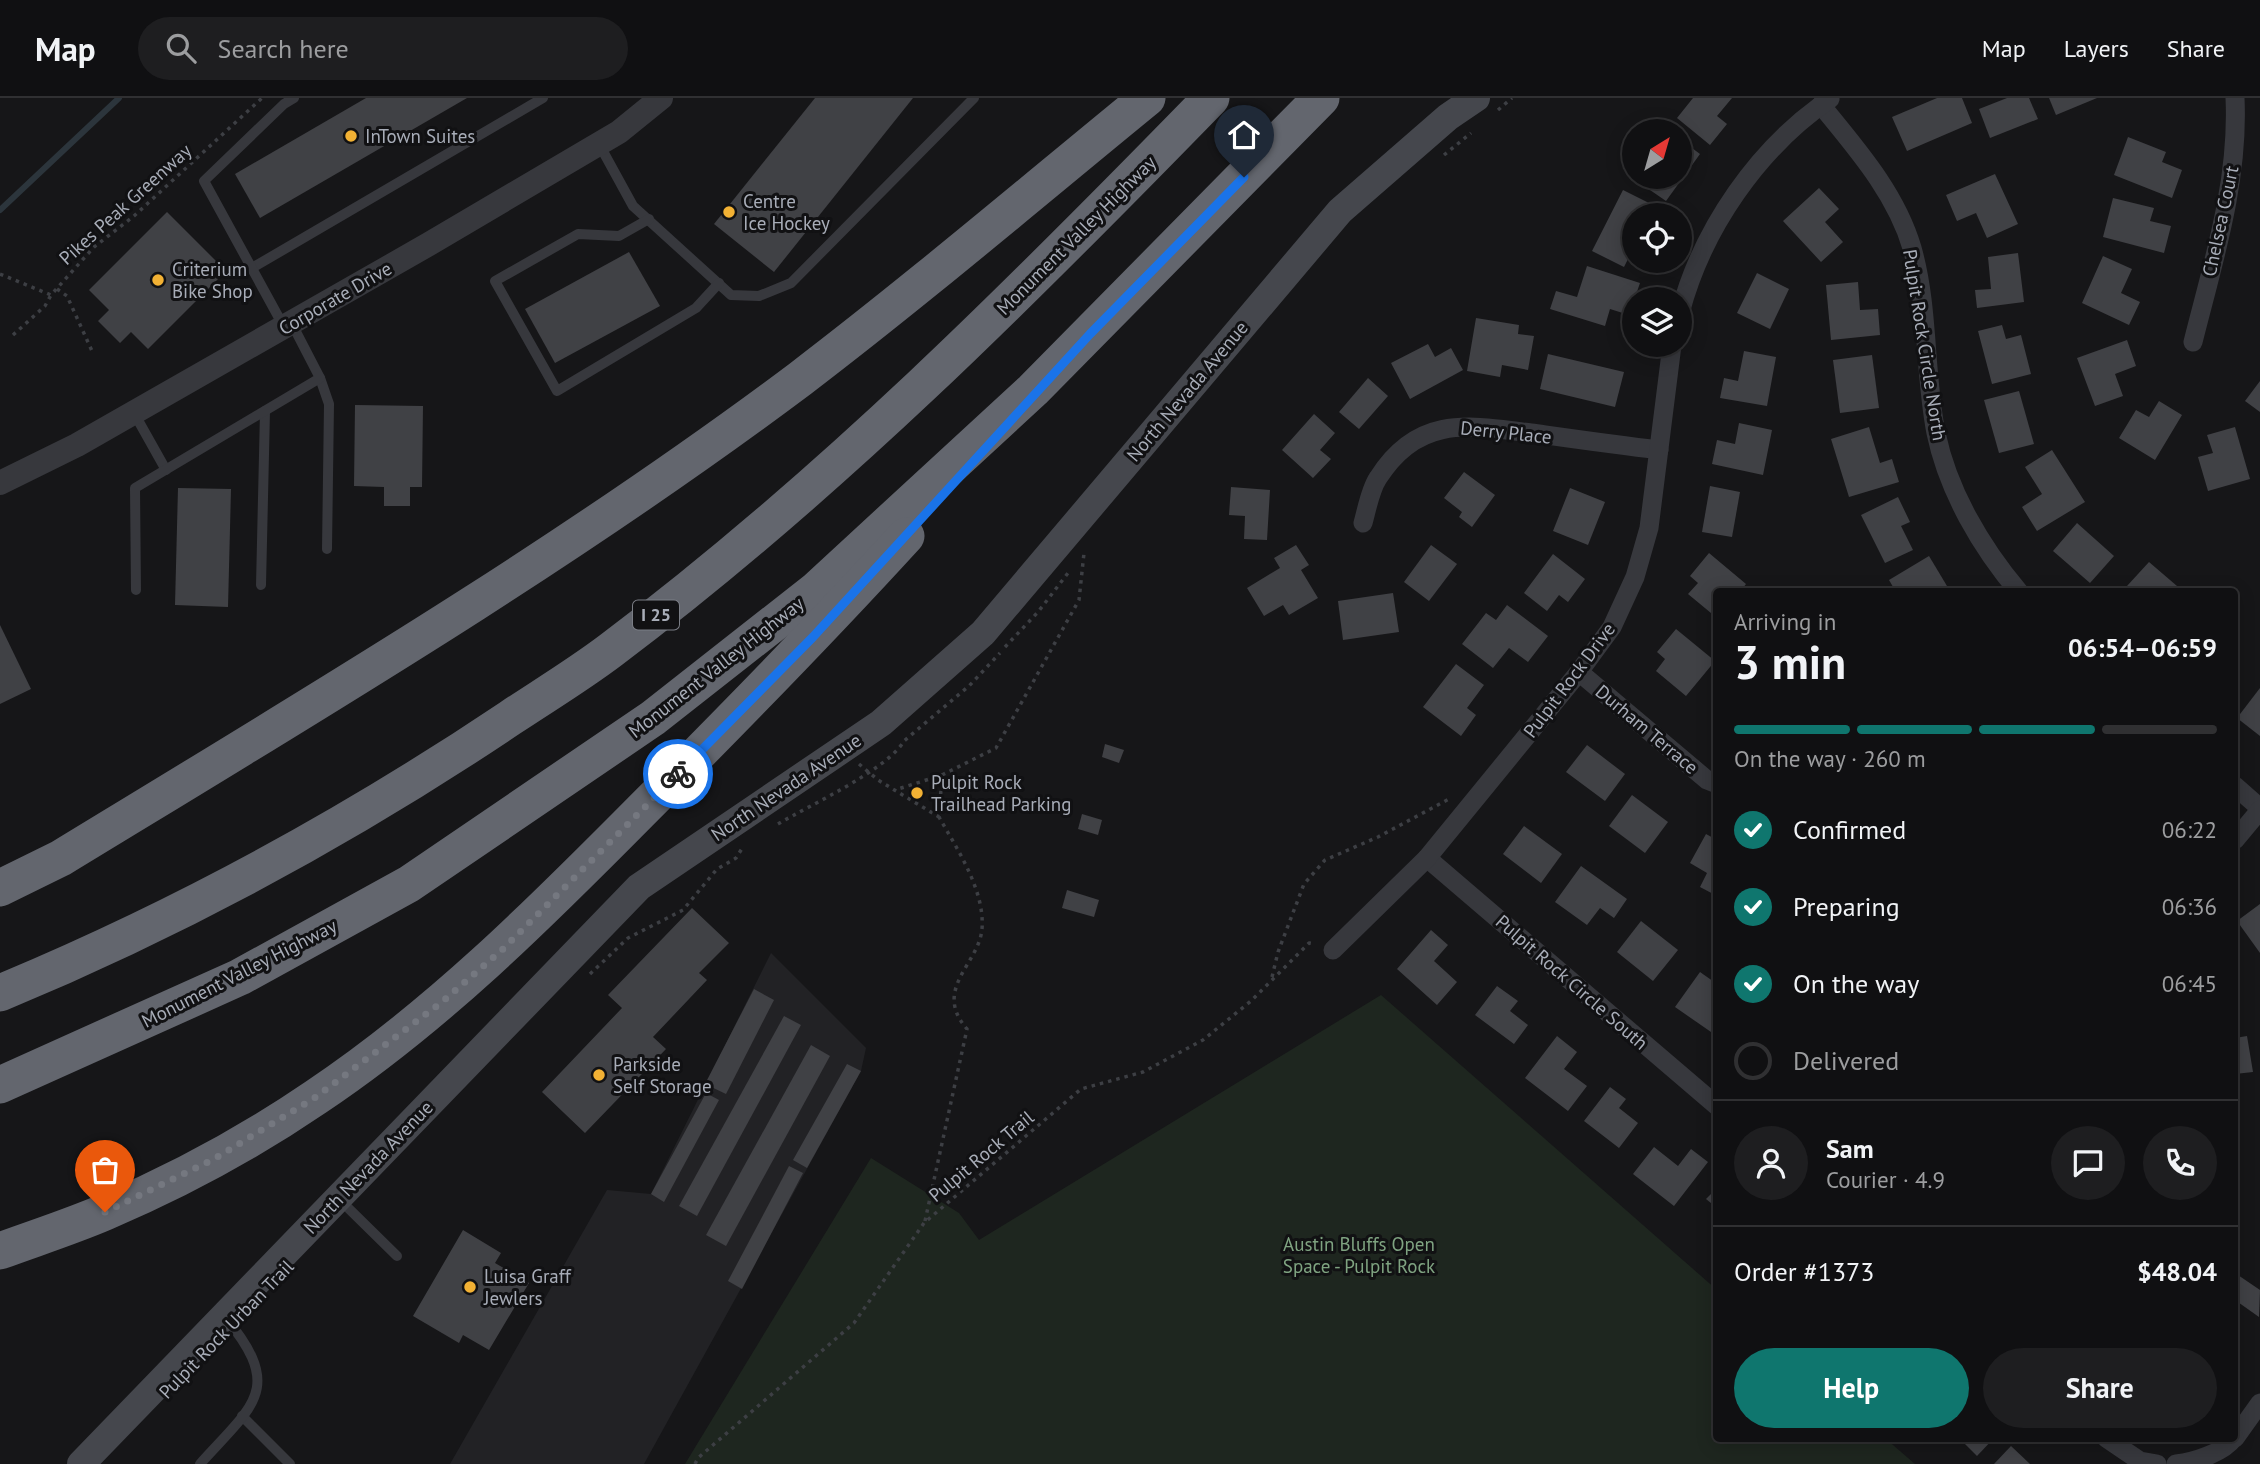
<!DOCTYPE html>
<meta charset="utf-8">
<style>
body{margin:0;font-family:"PT Sans",sans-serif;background:#1e1e20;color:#f1f3f6;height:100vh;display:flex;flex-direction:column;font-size:26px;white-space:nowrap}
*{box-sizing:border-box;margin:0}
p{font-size:23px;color:#9c9d9f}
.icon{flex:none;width:38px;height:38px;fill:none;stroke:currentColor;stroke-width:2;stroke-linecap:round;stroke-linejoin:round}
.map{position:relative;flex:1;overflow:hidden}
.details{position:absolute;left:1713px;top:490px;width:525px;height:854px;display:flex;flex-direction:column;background:#101012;border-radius:7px;box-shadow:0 4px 18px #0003,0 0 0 2px #303032}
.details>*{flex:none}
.needle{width:46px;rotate:37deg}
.tools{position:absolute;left:1622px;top:21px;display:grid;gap:14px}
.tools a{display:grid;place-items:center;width:70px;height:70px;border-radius:50%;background:#101012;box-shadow:0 4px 18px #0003,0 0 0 2px #303032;font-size:35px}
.pin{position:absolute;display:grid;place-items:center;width:60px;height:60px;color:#fff;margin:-72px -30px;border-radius:50% 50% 50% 0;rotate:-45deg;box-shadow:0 0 7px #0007}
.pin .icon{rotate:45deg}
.courier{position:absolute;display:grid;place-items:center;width:70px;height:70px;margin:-35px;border:5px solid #1a73e8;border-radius:50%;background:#fff;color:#222;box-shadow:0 2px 9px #0007}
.head em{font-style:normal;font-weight:600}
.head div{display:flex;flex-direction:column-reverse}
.head{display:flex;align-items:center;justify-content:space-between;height:119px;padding:0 21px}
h1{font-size:46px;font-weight:600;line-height:52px}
.bar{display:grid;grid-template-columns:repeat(4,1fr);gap:10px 7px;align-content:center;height:84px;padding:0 21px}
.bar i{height:9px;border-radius:5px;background:#303032}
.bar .selected{background:#0f766e}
.bar p{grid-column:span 4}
.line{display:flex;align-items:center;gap:18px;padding:0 21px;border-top:2px solid #303032}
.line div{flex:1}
.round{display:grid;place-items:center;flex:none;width:74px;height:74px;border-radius:37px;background:#1e1e20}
ol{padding:0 21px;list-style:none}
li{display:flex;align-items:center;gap:21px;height:77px}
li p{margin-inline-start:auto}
li .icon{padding:7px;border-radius:50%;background:#0f766e;color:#fff;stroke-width:4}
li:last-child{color:#9c9d9f}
li i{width:38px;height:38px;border:4px solid #303032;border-radius:50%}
.primary-button{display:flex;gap:14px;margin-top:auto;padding:14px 21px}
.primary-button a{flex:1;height:80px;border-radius:42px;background:#0f766e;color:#fff;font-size:28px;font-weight:600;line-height:80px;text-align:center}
.primary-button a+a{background:#1e1e20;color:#f1f3f6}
header{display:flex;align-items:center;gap:42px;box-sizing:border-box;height:98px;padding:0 35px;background:#101012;border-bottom:2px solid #303032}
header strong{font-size:33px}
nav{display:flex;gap:38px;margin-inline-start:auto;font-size:24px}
.search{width:490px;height:63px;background:#1e1e20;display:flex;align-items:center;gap:18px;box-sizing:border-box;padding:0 24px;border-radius:38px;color:#9c9d9f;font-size:26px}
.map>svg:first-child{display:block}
.built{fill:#222225}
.green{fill:#1e261f}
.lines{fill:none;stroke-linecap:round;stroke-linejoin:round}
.stream{stroke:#2c353c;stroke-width:6}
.building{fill:#404145}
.path{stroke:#3d3f44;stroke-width:3.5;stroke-dasharray:3.5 5;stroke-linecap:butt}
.service{stroke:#37383d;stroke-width:10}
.minor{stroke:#37383d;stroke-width:19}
.tertiary{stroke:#37383d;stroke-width:24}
.secondary{stroke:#45474d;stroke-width:28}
.motorway{stroke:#63666e;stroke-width:37}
.done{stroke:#757880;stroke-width:7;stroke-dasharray:0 12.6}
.route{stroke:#1a73e8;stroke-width:9}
.poi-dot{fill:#f2b134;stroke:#111113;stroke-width:2.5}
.labels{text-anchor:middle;stroke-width:6;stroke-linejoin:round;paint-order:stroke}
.shield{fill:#111113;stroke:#7b7e86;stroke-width:2}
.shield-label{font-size:18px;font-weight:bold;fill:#a8adb8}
.poi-label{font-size:19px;fill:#a8adb8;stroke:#111113;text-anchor:start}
.street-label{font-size:19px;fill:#a8adb8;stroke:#111113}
.park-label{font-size:19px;fill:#7fa381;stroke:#111113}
</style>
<header>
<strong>Map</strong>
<div class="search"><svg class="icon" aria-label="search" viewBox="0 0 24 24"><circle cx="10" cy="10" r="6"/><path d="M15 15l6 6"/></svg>Search here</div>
<nav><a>Map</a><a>Layers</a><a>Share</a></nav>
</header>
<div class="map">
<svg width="2260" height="1366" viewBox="0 0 2260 1366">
<rect width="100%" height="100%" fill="#161618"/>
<polygon class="built" points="771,855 866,950 861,973 644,1366 450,1366 607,1092 651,1096"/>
<polygon class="green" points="1381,897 1717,1192 1717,1340 1886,1341 1915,1366 685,1366 871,1060 959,1115 979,1142"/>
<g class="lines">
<polyline class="stream" points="0,112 119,0"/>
</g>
<g class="building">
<polygon points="366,0 467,0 260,120 235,76"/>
<polygon points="815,0 913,0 774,174 714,126"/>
<polygon points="1693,0 1732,0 1717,18 1727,26 1710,47 1677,20"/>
<polygon points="1937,0 1962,0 1972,25 1907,53 1892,19"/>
<polygon points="2007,0 2029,0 2038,21 1990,40 1979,11"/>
<polygon points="2049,0 2097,0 2056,17"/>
<polygon points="2128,39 2166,54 2162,64 2182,72 2172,100 2114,77"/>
<polygon points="1680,41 1700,56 1666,103 1634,81 1680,79"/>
<polygon points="1995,76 2018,126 1987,140 1976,115 1957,123 1946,97"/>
<polygon points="1819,90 1839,111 1825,124 1843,144 1821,164 1783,123"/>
<polygon points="1623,92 1655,108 1651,117 1634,117 1634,149 1624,169 1592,153"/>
<polygon points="2113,100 2154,110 2150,123 2171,128 2164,155 2103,139"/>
<polygon points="167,114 226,173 148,251 131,234 120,245 98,223 109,212 89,192"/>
<polygon points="629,154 660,208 555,265 525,211"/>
<polygon points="2018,155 2024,204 1977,210 1975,192 1991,191 1988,159"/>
<polygon points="2103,158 2132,171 2121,195 2140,204 2129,227 2082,205"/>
<polygon points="1587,168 1640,185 1629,217 1610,211 1605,228 1550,211 1556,193 1577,199"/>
<polygon points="1757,175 1789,191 1770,231 1737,215"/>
<polygon points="1858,184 1860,212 1878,211 1880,237 1831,242 1826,187"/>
<polygon points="1476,220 1519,227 1518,236 1534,238 1528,272 1502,267 1500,279 1467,273"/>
<polygon points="2002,227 2006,241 2021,237 2031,276 1992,286 1978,233"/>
<polygon points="2127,242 2136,268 2115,276 2123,298 2095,308 2077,260"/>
<polygon points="1428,246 1435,259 1451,250 1463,272 1410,301 1391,265"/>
<polygon points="1744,253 1776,259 1767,308 1720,300 1724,280 1738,283"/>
<polygon points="1548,256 1624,274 1615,309 1540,291"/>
<polygon points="1872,257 1879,310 1840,315 1833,262"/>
<polygon points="1368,280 1388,298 1359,331 1339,314"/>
<polygon points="2260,283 2260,314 2245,303"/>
<polygon points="2019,293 2034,346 1999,355 1984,302"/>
<polygon points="2159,303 2182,317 2155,362 2119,340 2136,312 2149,319"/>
<polygon points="355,307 423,308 422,389 410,389 410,408 384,408 384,389 354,388"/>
<polygon points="1314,316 1335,335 1320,352 1331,361 1313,380 1282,352"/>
<polygon points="1739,325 1772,332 1763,377 1712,366 1717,342 1735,346"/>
<polygon points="1869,329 1880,365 1892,361 1899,384 1849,399 1831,341"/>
<polygon points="2235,329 2250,381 2208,393 2198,359 2213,355 2207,337"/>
<polygon points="2052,352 2085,404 2037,433 2022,409 2042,396 2025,369"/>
<polygon points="1464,374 1495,397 1472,429 1459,419 1462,414 1444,400"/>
<polygon points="1710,388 1740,394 1732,439 1702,434"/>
<polygon points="1231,389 1270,392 1267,442 1244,441 1245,418 1229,417"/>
<polygon points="178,390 231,391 228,509 175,507"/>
<polygon points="1570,390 1605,404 1588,447 1553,433"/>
<polygon points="1898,399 1910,424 1901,428 1913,452 1885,465 1861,417"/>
<polygon points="2077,425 2114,458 2090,485 2053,453"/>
<polygon points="1296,447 1309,467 1301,472 1318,500 1289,517 1283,507 1264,518 1247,490 1280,470 1274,460"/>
<polygon points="1431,447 1457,466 1429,503 1404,484"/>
<polygon points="1709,455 1746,486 1740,494 1717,494 1717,520 1688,496 1698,485 1690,478"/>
<polygon points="1553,456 1585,481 1568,504 1559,497 1547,513 1524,495"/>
<polygon points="1929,458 1947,488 1937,494 1896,494 1889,482"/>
<polygon points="2149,464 2184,494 2133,494 2127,488"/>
<polygon points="1393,495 1399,534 1343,542 1338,503"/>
<polygon points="1507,507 1548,538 1528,564 1509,550 1493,570 1462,546 1486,515 1496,522"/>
<polygon points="0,527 31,591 0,606"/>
<polygon points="1676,531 1715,563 1686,598 1656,573 1665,561 1657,554"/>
<polygon points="1456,566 1484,587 1467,610 1476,617 1461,638 1423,609"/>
<polygon points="2260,590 2260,638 2237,620"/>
<polygon points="1105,646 1124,652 1119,665 1102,659"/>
<polygon points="1587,647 1625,676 1605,703 1566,674"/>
<polygon points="1632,697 1668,724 1645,755 1609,728"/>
<polygon points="1082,716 1102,722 1098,737 1078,731"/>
<polygon points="1524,728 1562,756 1541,785 1503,756"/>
<polygon points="1706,736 1717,742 1717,798 1700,789 1707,775 1690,765"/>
<polygon points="1581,768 1627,801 1614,820 1600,810 1587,827 1555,804"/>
<polygon points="1067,792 1099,802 1094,819 1062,810"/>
<polygon points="2260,806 2260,855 2237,823"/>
<polygon points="692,810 729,845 699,875 707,882 653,939 666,951 585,1035 542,994 622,910 608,897"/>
<polygon points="1641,823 1678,852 1653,883 1617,854"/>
<polygon points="1431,832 1448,847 1434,863 1457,884 1437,907 1397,871"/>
<polygon points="1700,874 1717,886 1717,927 1711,934 1675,909"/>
<polygon points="1497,888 1518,903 1510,913 1528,927 1514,946 1475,917"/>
<polygon points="754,891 774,902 726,996 705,986"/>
<polygon points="784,918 801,927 697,1118 679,1108"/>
<polygon points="1557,938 1577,954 1564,971 1587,988 1568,1013 1525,980"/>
<polygon points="2247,938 2253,974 2235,976 2235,940"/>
<polygon points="811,947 830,958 726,1148 706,1137"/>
<polygon points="847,966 861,973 807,1070 793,1062"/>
<polygon points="1610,989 1626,1001 1619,1010 1638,1025 1619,1050 1584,1023"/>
<polygon points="706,995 719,1002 664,1104 651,1096"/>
<polygon points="1654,1049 1678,1068 1691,1051 1708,1064 1674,1108 1633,1076"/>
<polygon points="789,1068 803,1075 742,1191 728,1183"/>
<polygon points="1717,1090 1717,1110 1706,1101"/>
<polygon points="463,1132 501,1155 495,1165 529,1185 489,1252 463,1237 459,1245 413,1218"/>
<polygon points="2235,1175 2260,1192 2259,1219 2235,1202"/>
<polygon points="1959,1340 1994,1340 1977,1358"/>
<polygon points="2011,1348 2030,1366 1994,1366"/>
</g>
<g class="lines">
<g class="path">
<polyline points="1498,12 1512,0"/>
<polyline points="1444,57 1471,35"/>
<polyline points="0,176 51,197 94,149 134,118 262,0"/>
<polyline points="57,191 67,198 92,253"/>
<polyline points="13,237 45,208 51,197"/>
<polyline points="1005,549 1038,514 1068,475"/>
<polyline points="859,666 878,682 939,719 942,677 895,692"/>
<polyline points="942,677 996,650 1079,502 1084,455"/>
<path d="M778,726c32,-19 109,-54 126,-83l65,-55 31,-33"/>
<polyline points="590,876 628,840 683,812 717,771 736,760 743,749"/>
<polyline points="1272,879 1278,854 1304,786 1325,762 1378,739 1449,701"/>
<path d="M925,1123l42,-192c-35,-40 12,-65 15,-100 3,-39 -25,-80 -43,-112"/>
<polyline points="695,1366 698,1360 854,1225 924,1125 1081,991 1143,974 1203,942 1251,903 1309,845 1315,846"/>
</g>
<g class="service">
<polyline points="599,46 633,108 731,197 759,198 791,185 974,0"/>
<polyline points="649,121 619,138 578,136 495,183 557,293 696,210 719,185"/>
<polyline points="252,170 543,0"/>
<polyline points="284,229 204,83 284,6 294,0"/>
<polyline points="320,280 329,306 327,451"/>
<polyline points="134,315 166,372"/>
<polyline points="261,487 265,313"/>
<polyline points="136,492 135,390 320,280 291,224"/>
<polyline points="341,1103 397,1158"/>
<polyline points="242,1318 290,1366"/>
<path d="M200,1366c53,-59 85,-75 25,-147"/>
</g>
<g class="minor">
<path d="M1821,7c35,43 75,88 91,143 17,59 12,124 24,185 12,58 45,114 83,159"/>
<path d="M1680,215c22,-84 78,-165 150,-214"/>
<path d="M2193,244c20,-80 46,-160 42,-244"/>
<path d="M1363,425c4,-14 7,-33 15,-45 40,-63 90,-53 153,-45 43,6 85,12 128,17"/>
<polyline points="1579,574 1707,682 1717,686"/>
<polyline points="2235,688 2260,710"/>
<polyline points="2235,742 2260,712"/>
<polyline points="1427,760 1717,1008"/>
<polyline points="1333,852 1427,760 1579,574 1612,529 1635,479 1649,430 1672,247"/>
<polyline points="2106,1340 2140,1363 2157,1366"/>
<polyline points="2235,1340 2260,1305"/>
<path d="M2176,1366c18,-2 47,-11 58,-26"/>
</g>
<polyline class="tertiary" points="0,385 77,347 429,146 619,34 661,0"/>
<polyline class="secondary" points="81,1366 639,789 881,625 983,535 1340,113 1448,19 1476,0"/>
<g class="motorway">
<path d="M0,790l61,-30c251,-153 504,-303 739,-479 118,-90 232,-187 347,-281"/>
<path d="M0,895c178,-74 349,-167 510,-275 33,-22 68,-43 101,-68 218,-164 410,-357 600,-552"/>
<polyline points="0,987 240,879 409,786 653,620 816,492 1033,292 1321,0"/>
<path d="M0,1153c35,-13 70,-24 105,-39 73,-31 145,-70 211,-115 121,-81 223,-183 325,-286 90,-90 179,-181 265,-275"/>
</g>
</g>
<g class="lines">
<polyline class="done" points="105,1114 214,1061 316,999 442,904 503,851 678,676"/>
<polyline class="route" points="678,676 813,539 1090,236 1244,79"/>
</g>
<g class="poi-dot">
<circle cx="351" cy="38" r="7"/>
<circle cx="729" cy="114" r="7"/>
<circle cx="158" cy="182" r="7"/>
<circle cx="917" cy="695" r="7"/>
<circle cx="599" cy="977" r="7"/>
<circle cx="470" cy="1189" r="7"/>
</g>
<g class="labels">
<rect class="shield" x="633" y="502.5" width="46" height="29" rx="5"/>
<g class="shield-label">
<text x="656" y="523">I 25</text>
</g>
<g class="poi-label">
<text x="365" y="45">InTown Suites</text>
<text x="743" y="110">Centre<tspan x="743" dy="22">Ice Hockey</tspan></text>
<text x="172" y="178">Criterium<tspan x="172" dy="22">Bike Shop</tspan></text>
<text x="931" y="691">Pulpit Rock<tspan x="931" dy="22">Trailhead Parking</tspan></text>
<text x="613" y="973">Parkside<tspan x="613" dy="22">Self Storage</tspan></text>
<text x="484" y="1185">Luisa Graff<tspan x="484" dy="22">Jewlers</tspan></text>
</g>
<g class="street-label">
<text transform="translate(125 106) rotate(-42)" y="7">Pikes Peak Greenway</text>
<text transform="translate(2220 123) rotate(-78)" y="7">Chelsea Court</text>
<text transform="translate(1076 137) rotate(-45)" y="7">Monument Valley Highway</text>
<text transform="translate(335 200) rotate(-30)" y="7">Corporate Drive</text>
<text transform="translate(1925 247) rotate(81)" y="7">Pulpit Rock Circle North</text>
<text transform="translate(1187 293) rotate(-50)" y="7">North Nevada Avenue</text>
<text transform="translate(1506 334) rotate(6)" y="7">Derry Place</text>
<text transform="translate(716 569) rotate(-38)" y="7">Monument Valley Highway</text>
<text transform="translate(1569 582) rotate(-53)" y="7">Pulpit Rock Drive</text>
<text transform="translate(1647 631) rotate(40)" y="7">Durham Terrace</text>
<text transform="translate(786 689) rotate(-34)" y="7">North Nevada Avenue</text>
<text transform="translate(239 875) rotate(-27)" y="7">Monument Valley Highway</text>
<text transform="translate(1572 884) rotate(41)" y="7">Pulpit Rock Circle South</text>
<text transform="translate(981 1058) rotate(-40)" y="7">Pulpit Rock Trail</text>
<text transform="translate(368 1069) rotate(-46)" y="7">North Nevada Avenue</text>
<text transform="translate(226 1231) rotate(-46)" y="7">Pulpit Rock Urban Trail</text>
</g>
<g class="park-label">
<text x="1359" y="1153">Austin Bluffs Open<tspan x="1359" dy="22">Space - Pulpit Rock</tspan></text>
</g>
</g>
</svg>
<div class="tools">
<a><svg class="needle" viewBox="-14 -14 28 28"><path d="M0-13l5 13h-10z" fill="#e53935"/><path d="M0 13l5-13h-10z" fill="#9c9d9f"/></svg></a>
<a><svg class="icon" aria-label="locate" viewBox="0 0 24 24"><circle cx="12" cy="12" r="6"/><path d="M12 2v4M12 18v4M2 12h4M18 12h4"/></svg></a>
<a><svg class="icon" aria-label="layers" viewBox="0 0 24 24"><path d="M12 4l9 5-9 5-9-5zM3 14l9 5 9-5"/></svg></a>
</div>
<div class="pin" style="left:105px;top:1114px;background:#ea580c"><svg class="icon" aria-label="bag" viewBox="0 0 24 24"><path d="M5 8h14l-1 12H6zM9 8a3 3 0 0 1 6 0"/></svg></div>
<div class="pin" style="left:1244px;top:79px;background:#1f2937"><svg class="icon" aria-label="home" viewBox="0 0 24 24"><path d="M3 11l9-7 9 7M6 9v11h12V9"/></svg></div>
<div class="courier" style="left:678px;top:676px"><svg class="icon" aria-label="bike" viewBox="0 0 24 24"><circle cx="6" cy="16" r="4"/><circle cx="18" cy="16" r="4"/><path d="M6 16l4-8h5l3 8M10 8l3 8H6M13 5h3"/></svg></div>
<section class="details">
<div class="head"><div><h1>3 min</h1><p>Arriving in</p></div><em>06:54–06:59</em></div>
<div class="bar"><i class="selected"></i><i class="selected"></i><i class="selected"></i><i></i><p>On the way · 260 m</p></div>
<ol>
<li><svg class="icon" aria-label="check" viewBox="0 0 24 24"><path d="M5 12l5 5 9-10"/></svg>Confirmed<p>06:22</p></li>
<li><svg class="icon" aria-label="check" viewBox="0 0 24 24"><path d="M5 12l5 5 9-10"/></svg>Preparing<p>06:36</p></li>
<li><svg class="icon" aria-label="check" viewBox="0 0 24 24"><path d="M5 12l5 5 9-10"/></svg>On the way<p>06:45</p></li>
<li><i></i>Delivered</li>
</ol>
<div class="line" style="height:126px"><a class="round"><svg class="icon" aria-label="person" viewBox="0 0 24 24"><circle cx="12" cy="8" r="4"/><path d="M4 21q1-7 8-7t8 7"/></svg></a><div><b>Sam</b><p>Courier · 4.9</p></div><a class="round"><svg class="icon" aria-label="chat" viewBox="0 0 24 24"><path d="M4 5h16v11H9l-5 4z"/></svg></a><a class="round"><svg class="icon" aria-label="phone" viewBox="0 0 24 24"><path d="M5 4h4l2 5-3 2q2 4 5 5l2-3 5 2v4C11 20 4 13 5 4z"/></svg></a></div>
<div class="line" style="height:91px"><div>Order #1373</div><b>$48.04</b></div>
<div class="primary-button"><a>Help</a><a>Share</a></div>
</section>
</div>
